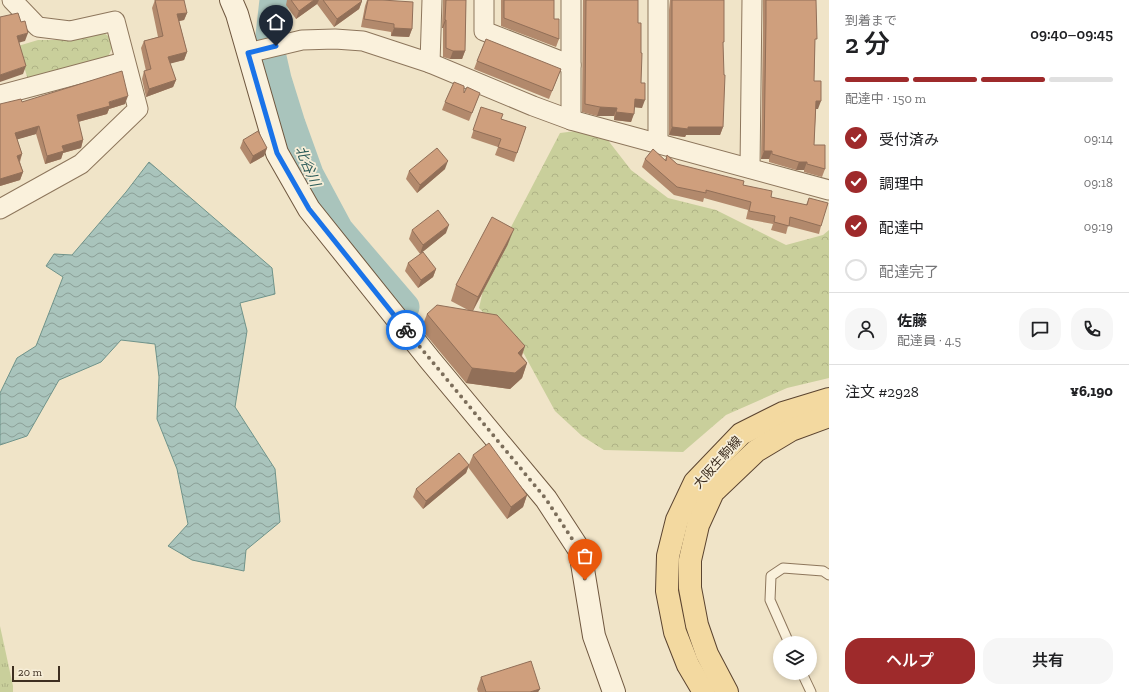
<!DOCTYPE html>
<html lang="ja">
<meta charset="utf-8">
<style>
body{margin:0;font-family:"Zilla Slab","Noto Sans JP",serif;background:#f6f6f6;color:#202124;height:100vh;display:flex;flex-direction:column;font-size:15px;white-space:nowrap}
*{box-sizing:border-box;margin:0}
p{font-size:13px;color:#757577}
.icon{flex:none;width:22px;height:22px;fill:none;stroke:currentColor;stroke-width:2;stroke-linecap:round;stroke-linejoin:round}
.map{position:relative;flex:1;overflow:hidden}
.side{display:flex;flex-direction:column;background:#fff;width:300px}
.side>*{flex:none}
.tools{position:absolute;left:773px;top:636px;display:grid;gap:8px}
.tools a{display:grid;place-items:center;width:44px;height:44px;border-radius:50%;background:#fff;box-shadow:0 2px 6px #0003;font-size:20px}
.scale{position:absolute;left:12px;bottom:10px;width:48px;box-sizing:border-box;padding-left:4px;border:2px solid #3d2e20;border-top:0;font-size:11px;line-height:14px;white-space:nowrap;color:#3d2e20;-webkit-text-stroke:3px #f7eed8;paint-order:stroke}
.pin{position:absolute;display:grid;place-items:center;width:34px;height:34px;color:#fff;margin:-41px -17px;border-radius:50% 50% 50% 0;rotate:-45deg;box-shadow:0 0 4px #0007}
.pin .icon{rotate:45deg}
.courier{position:absolute;display:grid;place-items:center;width:40px;height:40px;margin:-20px;border:3px solid #1a73e8;border-radius:50%;background:#fff;color:#222;box-shadow:0 1px 5px #0007}
.overview em{font-style:normal;font-weight:600}
.overview div{display:flex;flex-direction:column-reverse}
.overview{display:flex;align-items:center;justify-content:space-between;height:68px;padding:0 16px}
h1{font-size:26px;font-weight:600;line-height:30px}
.bar{display:grid;grid-template-columns:repeat(4,1fr);gap:6px 4px;align-content:center;height:48px;padding:0 16px}
.bar i{height:5px;border-radius:3px;background:#e0e0e0}
.bar .current{background:#9e2a2b}
.bar p{grid-column:span 4}
.line{display:flex;align-items:center;gap:10px;padding:0 16px;border-top:1px solid #e0e0e0}
.line div{flex:1}
.round{display:grid;place-items:center;flex:none;width:42px;height:42px;border-radius:16px;background:#f6f6f6}
ol{padding:0 16px;list-style:none}
li{display:flex;align-items:center;gap:12px;height:44px}
li p{margin-inline-start:auto}
li .icon{padding:4px;border-radius:50%;background:#9e2a2b;color:#fff;stroke-width:4}
li:last-child{color:#757577}
li i{width:22px;height:22px;border:2px solid #e0e0e0;border-radius:50%}
.action{display:flex;gap:8px;margin-top:auto;padding:8px 16px}
.action a{flex:1;height:46px;border-radius:16px;background:#9e2a2b;color:#fff;font-size:16px;font-weight:600;line-height:46px;text-align:center}
.action a+a{background:#f6f6f6;color:#202124}
main{display:flex;flex:1;min-height:0}
.map>svg:first-child{display:block}
.grass{fill:url(#grass-tufts)}
.forest{fill:url(#forest-crowns)}
.water{fill:url(#water-waves);stroke:#6f938a}
.lines{fill:none;stroke-linecap:round;stroke-linejoin:round}
.river{stroke:#a9c4bc;stroke-width:29}
.lane-casing{stroke:#8d765c;stroke-width:11}
.street-casing{stroke:#8d765c;stroke-width:21}
.secondary-casing{stroke:#6f573f;stroke-width:24}
.primary-casing{stroke:#5b4430;stroke-width:24}
.lane{stroke:#faf1dc;stroke-width:9}
.street{stroke:#faf1dc;stroke-width:19}
.secondary{stroke:#faf1dc;stroke-width:22}
.primary{stroke:#f3d9a0;stroke-width:22}
.wall{fill:#b2896c}
.shaded-wall{fill:#916f58}
.building{fill:#cf9f7d;stroke:#916f58}
.done{stroke:#7c6e5b;stroke-width:4;stroke-dasharray:0 7.2}
.route{stroke:#1a73e8;stroke-width:5}
.labels{text-anchor:middle;stroke-width:3.5;stroke-linejoin:round;paint-order:stroke}
.street-label{font-size:13px;fill:#3d2e20;stroke:#f7eed8}
.water-label{font-size:14px;font-style:italic;fill:#2f5d5a;stroke:#f7eed8}
</style>
<main>
<div class="map">
<svg width="829" height="692" viewBox="0 0 829 692">
<defs>
<pattern id="grass-tufts" width="24" height="20" patternUnits="userSpaceOnUse"><rect width="24" height="20" fill="#c9cf9b"/><path d="M3 7l-1-3M5 7V3M7 7l1-3M15 17l-1-3M17 17v-4M19 17l1-3" fill="none" stroke="#aeb285"/></pattern>
<pattern id="forest-crowns" width="20" height="18" patternUnits="userSpaceOnUse"><rect width="20" height="18" fill="#c9cf9b"/><path d="M2 6a3 3 0 1 1 6 0M12 15a3 3 0 1 1 6 0" fill="none" stroke="#aeb285"/></pattern>
<pattern id="water-waves" width="16" height="10" patternUnits="userSpaceOnUse"><rect width="16" height="10" fill="#a9c4bc"/><path d="M0 5q4-4 8 0t8 0" fill="none" stroke="#8ba098"/></pattern>
</defs>
<rect width="100%" height="100%" fill="#f0e4c8"/>
<polygon class="grass" points="0,626 13,686 13,692 0,692"/>
<g class="forest">
<polygon points="104,33 111,38 113,46 107,59 28,80 18,46 38,40 64,40"/>
<polygon points="584,130 607,139 631,170 668,198 716,210 786,245 823,235 829,230 829,378 787,388 726,415 683,452 604,450 582,436 555,411 524,354 479,308 487,273 560,133"/>
</g>
<polygon class="water" points="149,162 272,268 275,294 240,303 247,331 235,407 275,469 280,522 246,550 244,571 192,560 168,546 188,524 177,469 157,419 159,377 155,344 121,340 101,362 59,380 27,436 0,445 0,393 17,358 36,346 63,277 46,266 54,254 72,255 126,192"/>
<g class="lines">
<polyline class="river" points="274,0 269,44 277,79 291,124 309,174 339,230 405,307"/>
<defs>
<g id="lane">
<polyline points="789,643 770,600 771,576 783,568 823,571 829,575"/>
<polyline points="802,673 811,692"/>
</g>
<g id="street">
<polyline points="484,0 484,31 571,65"/>
<polyline points="248,53 302,40 335,39 363,41 430,63 533,106 571,120 829,190"/>
<polyline points="430,63 432,0"/>
<polyline points="0,95 124,62"/>
<polyline points="571,120 571,0"/>
<polyline points="658,143 658,0"/>
<polyline points="750,168 752,0"/>
<polyline points="0,209 81,164 138,109 115,21 70,31 38,27 12,0"/>
</g>
<polyline id="secondary" points="231,0 237,14 277,153 309,209 430,360 546,499 580,551 594,636 614,692"/>
<g id="primary">
<polyline points="704,692 688,665 675,632 667,591 668,556 677,520 695,482 741,434 783,413 829,399"/>
<polyline points="727,692 707,654 697,625 690,588 690,560 698,525 713,492 756,451 791,430 829,416"/>
</g>
</defs>
<use href="#lane" class="lane-casing"/>
<use href="#street" class="street-casing"/>
<use href="#secondary" class="secondary-casing"/>
<use href="#primary" class="primary-casing"/>
<use href="#lane" class="lane"/>
<use href="#street" class="street"/>
<use href="#secondary" class="secondary"/>
<use href="#primary" class="primary"/>
</g>
<g class="wall">
<polygon points="155,0 187,13 184,20 179,21 187,52 184,60 170,63 176,80 173,87 146,97 142,79 144,71 146,71 141,48 144,41 158,37 152,8"/>
<polygon points="287,0 361,0 362,1 359,9 334,27 317,4 296,19 286,5"/>
<polygon points="367,0 382,0 412,29 409,37 391,36 391,32 361,27 365,6"/>
<polygon points="443,0 466,0 465,51 462,59 450,59 443,57 443,28 442,28"/>
<polygon points="501,0 554,0 554,19 559,39 556,47 501,26"/>
<polygon points="583,0 638,0 638,23 642,108 635,107 631,122 614,120 614,116 597,116 582,112"/>
<polygon points="670,0 724,0 723,46 723,127 720,135 686,135 685,137 669,135 669,10"/>
<polygon points="763,0 816,0 814,81 818,109 816,109 814,145 825,169 822,177 804,172 804,170 796,170 769,162 769,159 761,159 763,29"/>
<polygon points="477,61 561,69 549,99 474,69"/>
<polygon points="464,93 480,93 469,121 442,110 445,102"/>
<polygon points="22,102 125,104 109,109 107,114 78,122 83,140 81,148 63,153 61,159 45,164 36,134 17,139 22,154 20,162 23,172 20,180 0,186 0,104"/>
<polygon points="481,107 501,119 526,127 514,162 495,155 498,147 471,138"/>
<polygon points="243,140 267,148 264,156 250,164 240,148"/>
<polygon points="667,155 677,164 743,185 771,197 806,205 809,198 821,226 819,234 788,226 786,234 771,230 773,224 746,219 748,210 704,198 703,202 674,195 642,167 645,159 665,160"/>
<polygon points="445,169 417,193 406,179 409,171"/>
<polygon points="412,230 446,233 420,254 409,239"/>
<polygon points="508,244 473,311 525,346 522,356 527,363 522,378 510,389 466,383 421,329 427,314 468,310 451,301 456,285"/>
<polygon points="408,263 436,269 433,277 418,288 405,271"/>
<polygon points="473,455 527,495 523,507 507,519 468,467"/>
<polygon points="469,465 466,473 423,509 413,497 416,489"/>
<polygon points="481,677 540,689 538,692 478,692 477,689"/>
</g>
<g class="shaded-wall">
<polygon points="314,0 319,0 317,4 296,19 299,11"/>
<polygon points="362,1 359,9 334,27 337,19"/>
<polygon points="187,13 184,20 174,22 177,14"/>
<polygon points="445,20 446,20 443,28 442,28"/>
<polygon points="394,28 412,29 409,37 391,36"/>
<polygon points="28,33 25,41 14,44 17,36"/>
<polygon points="453,51 465,51 462,59 450,59"/>
<polygon points="187,52 184,60 165,65 168,57"/>
<polygon points="26,66 23,74 0,82 0,75"/>
<polygon points="176,80 173,87 146,97 149,89"/>
<polygon points="128,96 125,104 109,109 107,114 74,123 77,115 109,102"/>
<polygon points="635,99 645,100 642,108 632,107"/>
<polygon points="816,101 821,101 818,109 813,109"/>
<polygon points="600,107 617,108 614,116 597,116"/>
<polygon points="616,112 634,114 631,122 614,120"/>
<polygon points="39,126 36,134 12,141 15,133"/>
<polygon points="672,127 723,127 720,135 686,135 685,137 669,135"/>
<polygon points="83,140 81,148 63,153 61,159 45,164 47,156 62,146"/>
<polygon points="267,148 264,156 250,164 253,156"/>
<polygon points="764,151 772,151 769,159 761,159"/>
<polygon points="22,154 19,162 17,156"/>
<polygon points="448,161 445,169 417,193 420,185"/>
<polygon points="799,162 807,162 804,170 796,170"/>
<polygon points="23,172 20,180 0,186 0,179"/>
<polygon points="449,225 446,233 420,254 423,245"/>
<polygon points="514,229 508,244 472,312 478,297"/>
<polygon points="436,269 433,277 418,288 421,280"/>
<polygon points="525,346 519,362 518,353"/>
<polygon points="527,363 522,378 510,389 466,383 472,368"/>
<polygon points="469,465 466,473 423,509 426,501"/>
<polygon points="527,495 523,507 507,519 511,507"/>
<polygon points="540,689 538,692 530,692"/>
</g>
<g class="building">
<polygon points="155,0 184,0 187,13 177,14 187,52 168,57 176,80 149,89 144,71 151,69 144,41 163,36"/>
<polygon points="291,0 314,0 299,11"/>
<polygon points="323,0 361,0 362,1 337,19"/>
<polygon points="368,0 382,0 413,2 412,29 394,28 394,24 364,19"/>
<polygon points="446,0 466,0 465,51 453,51 446,48 446,20 445,20"/>
<polygon points="504,0 554,0 554,19 559,19 559,39 504,18"/>
<polygon points="586,0 638,0 638,23 641,23 641,53 642,53 641,83 645,83 645,100 635,99 634,114 616,112 617,108 600,107 585,104"/>
<polygon points="672,0 724,0 724,42 723,42 724,75 725,75 723,127 688,127 688,129 672,127"/>
<polygon points="766,0 816,0 817,39 815,39 814,81 821,81 821,101 816,101 814,145 825,145 825,169 807,164 807,162 799,162 772,154 772,151 764,151 766,21"/>
<polygon points="18,13 21,22 25,21 28,33 17,36 26,66 0,75 0,17"/>
<polygon points="486,39 561,69 552,91 477,61"/>
<polygon points="122,71 128,96 109,102 110,106 77,115 83,140 62,146 64,151 47,156 39,126 15,133 22,154 17,156 23,172 0,179 0,104 21,99 22,102"/>
<polygon points="454,82 464,86 464,93 467,87 480,93 472,113 445,102"/>
<polygon points="481,107 503,114 501,119 526,127 517,153 498,147 501,139 473,130"/>
<polygon points="258,131 267,148 253,156 243,140"/>
<polygon points="437,148 448,161 420,185 409,171"/>
<polygon points="653,149 666,161 667,155 677,164 744,181 743,185 772,191 771,197 807,205 809,198 828,203 821,226 790,217 789,226 774,222 775,216 749,211 751,202 706,190 706,193 677,187 645,159"/>
<polygon points="438,210 449,225 423,245 412,230"/>
<polygon points="492,217 514,229 478,297 456,285"/>
<polygon points="423,252 436,269 421,280 408,263"/>
<polygon points="437,305 497,315 525,346 518,353 527,363 515,373 472,368 427,314"/>
<polygon points="489,443 527,495 511,507 473,455"/>
<polygon points="459,453 469,465 426,501 416,489"/>
<polygon points="531,661 540,689 530,692 486,692 481,677"/>
</g>
<g class="lines">
<polyline class="done" points="406,330 546,499 580,551 585,580"/>
<polyline class="route" points="276,46 248,53 277,153 309,209 406,330"/>
</g>
<g class="labels">
<g class="street-label">
<text transform="translate(717 462) rotate(-48)" y="5">大阪生駒線</text>
</g>
<g class="water-label">
<text transform="translate(308 166) rotate(67)" y="5">北谷川</text>
</g>
</g>
</svg>
<div class="tools">
<a><svg class="icon" aria-label="layers" viewBox="0 0 24 24"><path d="M12 4l9 5-9 5-9-5zM3 14l9 5 9-5"/></svg></a>
</div>
<div class="scale">20 m</div>
<div class="pin" style="left:585px;top:580px;background:#ea580c"><svg class="icon" aria-label="bag" viewBox="0 0 24 24"><path d="M5 8h14l-1 12H6zM9 8a3 3 0 0 1 6 0"/></svg></div>
<div class="pin" style="left:276px;top:46px;background:#1f2937"><svg class="icon" aria-label="home" viewBox="0 0 24 24"><path d="M3 11l9-7 9 7M6 9v11h12V9"/></svg></div>
<div class="courier" style="left:406px;top:330px"><svg class="icon" aria-label="bike" viewBox="0 0 24 24"><circle cx="6" cy="16" r="4"/><circle cx="18" cy="16" r="4"/><path d="M6 16l4-8h5l3 8M10 8l3 8H6M13 5h3"/></svg></div>
</div>
<section class="side">
<div class="overview"><div><h1>2 分</h1><p>到着まで</p></div><em>09:40–09:45</em></div>
<div class="bar"><i class="current"></i><i class="current"></i><i class="current"></i><i></i><p>配達中 · 150 m</p></div>
<ol>
<li><svg class="icon" aria-label="check" viewBox="0 0 24 24"><path d="M5 12l5 5 9-10"/></svg>受付済み<p>09:14</p></li>
<li><svg class="icon" aria-label="check" viewBox="0 0 24 24"><path d="M5 12l5 5 9-10"/></svg>調理中<p>09:18</p></li>
<li><svg class="icon" aria-label="check" viewBox="0 0 24 24"><path d="M5 12l5 5 9-10"/></svg>配達中<p>09:19</p></li>
<li><i></i>配達完了</li>
</ol>
<div class="line" style="height:72px"><a class="round"><svg class="icon" aria-label="person" viewBox="0 0 24 24"><circle cx="12" cy="8" r="4"/><path d="M4 21q1-7 8-7t8 7"/></svg></a><div><b>佐藤</b><p>配達員 · 4.5</p></div><a class="round"><svg class="icon" aria-label="chat" viewBox="0 0 24 24"><path d="M4 5h16v11H9l-5 4z"/></svg></a><a class="round"><svg class="icon" aria-label="phone" viewBox="0 0 24 24"><path d="M5 4h4l2 5-3 2q2 4 5 5l2-3 5 2v4C11 20 4 13 5 4z"/></svg></a></div>
<div class="line" style="height:52px"><div>注文 #2928</div><b>¥6,190</b></div>
<div class="action"><a>ヘルプ</a><a>共有</a></div>
</section>
</main>
